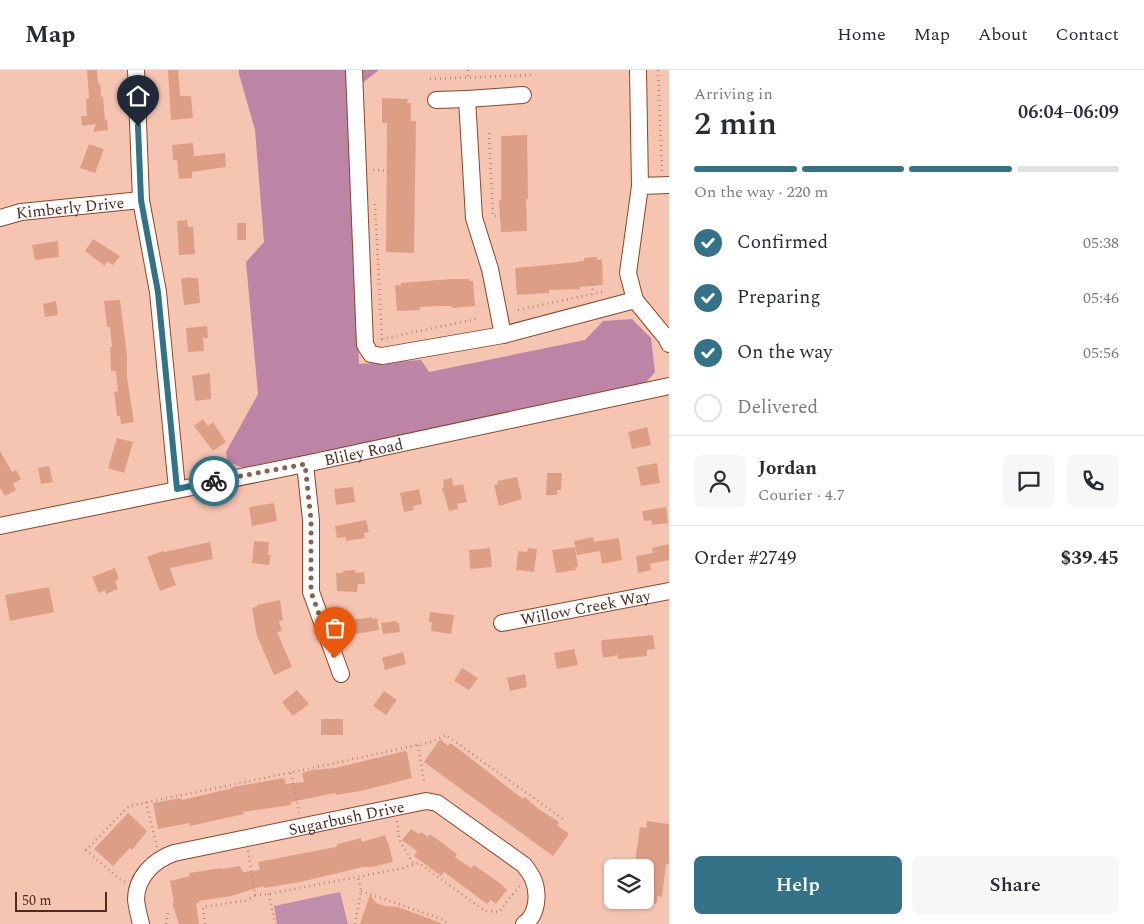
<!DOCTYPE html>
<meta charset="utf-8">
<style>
body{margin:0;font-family:Spectral,serif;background:#f7f7f7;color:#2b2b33;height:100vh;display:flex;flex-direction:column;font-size:19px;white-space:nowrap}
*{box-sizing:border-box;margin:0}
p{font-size:16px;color:#7c7c81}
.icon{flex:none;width:28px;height:28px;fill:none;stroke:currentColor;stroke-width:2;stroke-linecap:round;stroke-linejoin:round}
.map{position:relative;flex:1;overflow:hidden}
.side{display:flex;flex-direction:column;background:#fff;width:475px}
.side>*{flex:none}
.fabs{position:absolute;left:604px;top:789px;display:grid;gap:10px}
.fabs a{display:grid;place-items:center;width:50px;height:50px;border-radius:8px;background:#fff;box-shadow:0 1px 4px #0004;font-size:25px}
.scale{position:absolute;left:15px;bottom:12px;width:92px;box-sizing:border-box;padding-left:5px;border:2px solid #4c2c1f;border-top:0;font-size:14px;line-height:18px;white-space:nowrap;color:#4c2c1f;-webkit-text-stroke:4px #f6c5b1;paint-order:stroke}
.pin{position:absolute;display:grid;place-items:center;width:42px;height:42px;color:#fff;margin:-51px -21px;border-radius:50% 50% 50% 0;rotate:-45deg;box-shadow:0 0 5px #0007}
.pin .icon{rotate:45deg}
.courier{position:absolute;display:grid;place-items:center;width:50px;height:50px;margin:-25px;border:4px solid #337287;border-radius:50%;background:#fff;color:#222;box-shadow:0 1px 6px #0007}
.overview em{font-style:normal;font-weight:600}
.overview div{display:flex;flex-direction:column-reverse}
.overview{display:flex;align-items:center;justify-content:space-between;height:85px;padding:0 25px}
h1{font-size:32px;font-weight:600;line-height:38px}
.bar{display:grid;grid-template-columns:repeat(4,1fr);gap:8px 5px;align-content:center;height:60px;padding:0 25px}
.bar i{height:6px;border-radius:4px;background:#e1e1e2}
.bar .active{background:#337287}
.bar p{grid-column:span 4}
.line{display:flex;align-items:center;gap:12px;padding:0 25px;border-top:1px solid #e1e1e2}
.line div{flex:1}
.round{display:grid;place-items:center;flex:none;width:52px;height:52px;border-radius:8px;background:#f7f7f7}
ol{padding:0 25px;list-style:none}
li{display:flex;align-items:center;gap:15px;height:55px}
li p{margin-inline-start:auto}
li .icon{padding:5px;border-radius:50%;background:#337287;color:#fff;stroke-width:4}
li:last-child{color:#7c7c81}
li i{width:28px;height:28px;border:2px solid #e1e1e2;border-radius:50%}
.action{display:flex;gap:10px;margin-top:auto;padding:10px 25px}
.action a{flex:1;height:58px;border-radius:8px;background:#337287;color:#fff;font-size:20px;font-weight:600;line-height:58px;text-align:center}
.action a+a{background:#f7f7f7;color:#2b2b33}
header{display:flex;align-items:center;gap:30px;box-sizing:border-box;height:70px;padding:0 25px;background:#fff;border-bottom:1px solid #e1e1e2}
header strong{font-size:24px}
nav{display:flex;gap:28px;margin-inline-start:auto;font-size:18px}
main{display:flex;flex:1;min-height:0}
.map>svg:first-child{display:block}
.green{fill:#be8eab}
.forest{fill:#bc85a6}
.building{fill:#dc9f86}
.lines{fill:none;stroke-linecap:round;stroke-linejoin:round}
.minor-casing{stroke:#8c4628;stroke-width:18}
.path{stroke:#b48a79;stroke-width:2.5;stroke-dasharray:1 4;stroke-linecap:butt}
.minor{stroke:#fff;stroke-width:16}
.done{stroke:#886252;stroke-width:5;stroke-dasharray:0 9}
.route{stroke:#337287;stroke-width:6}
.labels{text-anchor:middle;stroke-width:5;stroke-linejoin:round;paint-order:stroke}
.street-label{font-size:16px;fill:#4c2c1f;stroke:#f6c5b1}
</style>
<header>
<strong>Map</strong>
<nav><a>Home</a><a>Map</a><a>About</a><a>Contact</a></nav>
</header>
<main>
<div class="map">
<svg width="669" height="854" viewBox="0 0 669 854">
<rect width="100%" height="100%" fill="#f6c5b1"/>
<polygon class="green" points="340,822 348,854 277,854 274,836"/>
<polygon class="forest" points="239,0 379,0 347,25 359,294 421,290 429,302 585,270 603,251 632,249 651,268 655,302 644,315 627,322 243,398 227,391 226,382 258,324 246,192 264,172 255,60 239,4"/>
<g class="building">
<polygon points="87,0 97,0 98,14 100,13 101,27 103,27 105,50 107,50 108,60 93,62 96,54 82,56 81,46 87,46 86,29 89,28"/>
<polygon points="168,0 178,0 180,26 191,26 193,48 171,50"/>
<polygon points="382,28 408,29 407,33 411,33 411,51 416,51 414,183 386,182 387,53 382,53"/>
<polygon points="527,65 528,129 526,129 527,161 501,162 499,130 501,130 501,66"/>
<polygon points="193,73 194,86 225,83 226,97 192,102 192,108 179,109 177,90 173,90 172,75"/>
<polygon points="89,74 104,79 95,103 80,98"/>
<polygon points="187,150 188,157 193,157 195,184 179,185 177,151"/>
<rect x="237" y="153" width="9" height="17"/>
<polygon points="93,169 120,186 113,195 107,191 105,196 85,181"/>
<polygon points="58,171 59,187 35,190 32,175"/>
<polygon points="597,187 597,190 602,189 603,215 580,217 580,219 549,220 549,223 517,225 515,198 579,192 579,191 584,191 584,188"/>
<polygon points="190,207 191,208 198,208 200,233 184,235 181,209"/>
<polygon points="451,209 469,209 469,211 473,211 475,236 452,238 452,236 439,236 420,237 420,240 397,241 395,215 401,215 401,213"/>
<polygon points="120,230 127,286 127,308 134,352 121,354 120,346 117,346 114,322 118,321 116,301 111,301 110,277 112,277 110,257 107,257 104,231"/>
<polygon points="56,231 58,245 45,247 43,234"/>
<polygon points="207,256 208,268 203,268 204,281 188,282 186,258"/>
<polygon points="210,303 211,329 195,331 192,306"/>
<polygon points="203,349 208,356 213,352 226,372 213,381 194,356"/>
<polygon points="647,357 651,375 632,379 628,362"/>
<polygon points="117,368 133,372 124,403 108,398"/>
<polygon points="0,381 12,402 16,400 21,409 13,414 16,420 5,426 0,418"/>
<polygon points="657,393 660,413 641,416 637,397"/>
<polygon points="49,396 53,412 41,414 38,398"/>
<polygon points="547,403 562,403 561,420 557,420 557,425 546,425"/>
<polygon points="517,407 522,429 499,436 494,415 498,414 497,411"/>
<polygon points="452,408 453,416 463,414 467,432 457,434 458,439 449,441 442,418 444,417 443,410"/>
<polygon points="353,417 355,432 336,435 334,419"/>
<polygon points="419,419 422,434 413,436 414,440 404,442 400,423"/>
<polygon points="274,433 277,451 252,456 249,437"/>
<polygon points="666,437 668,453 652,455 651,450 644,451 642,441"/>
<polygon points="366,450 369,462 364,463 365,468 346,471 346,467 337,468 335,456"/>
<polygon points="593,467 594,472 619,468 622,490 602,494 600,481 577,485 574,471"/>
<polygon points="254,471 269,472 268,485 271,485 269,495 252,493"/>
<polygon points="210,472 213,489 170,498 176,515 160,521 147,487 163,481 164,482"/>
<polygon points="669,474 669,490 650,494 651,500 638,503 636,486 653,483 652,478"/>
<polygon points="575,477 578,497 575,497 576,500 556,503 552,480"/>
<polygon points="490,478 492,497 470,499 469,480"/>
<polygon points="528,478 537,479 534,502 516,500 518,481 527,482"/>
<polygon points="115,498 119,509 115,511 118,519 106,524 105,520 99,523 92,507"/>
<polygon points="355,500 356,503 364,502 365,514 358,514 357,522 337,521 336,503 343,503 343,501"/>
<polygon points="49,517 54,542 10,551 5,525"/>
<polygon points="280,530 283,550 279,551 282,561 277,562 292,597 274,605 257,566 252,538 257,536 257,535"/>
<polygon points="430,542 454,545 451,564 431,561 432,552 429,552"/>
<polygon points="372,547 372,549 377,548 379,560 355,564 353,550"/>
<polygon points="396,551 397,553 399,553 400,562 383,564 381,553"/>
<polygon points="653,565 655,579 647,580 647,586 618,589 618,585 603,588 601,572 603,570"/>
<polygon points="574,579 578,595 557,599 554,583"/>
<polygon points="403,582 406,594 385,600 382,588"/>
<polygon points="462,598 478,608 469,620 454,611"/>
<polygon points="525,604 527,617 510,621 507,608"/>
<polygon points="297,620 309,634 293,646 282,632"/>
<polygon points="384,621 397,630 386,645 373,636"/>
<rect x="321" y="649" width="22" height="16"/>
<polygon points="440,669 448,676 450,673 460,680 523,729 525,727 537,738 559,752 557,755 569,764 553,786 424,692"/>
<polygon points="405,681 407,682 412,708 361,721 336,725 335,723 291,732 291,735 243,742 244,744 190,756 189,753 158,759 153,733 181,728 182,730 233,718 233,717 284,708 286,714 304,712 302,703 313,700 335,698"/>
<polygon points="128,743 147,761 132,780 130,778 113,796 94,779"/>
<polygon points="647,751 669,754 669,794 666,794 662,827 658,826 656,834 645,832 645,798 634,798 640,757 646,758"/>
<polygon points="411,759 419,764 421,762 428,767 430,764 457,784 455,787 471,798 474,795 501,814 507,820 496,834 491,830 487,834 444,802 441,806 414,786 417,781 402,770"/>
<polygon points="385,765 387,772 388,772 393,792 372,797 363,797 300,812 264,818 263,816 231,826 199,831 199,833 196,833 199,854 179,854 172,833 174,833 170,811 190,806 189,803 222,798 222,799 240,796 243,802 260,800 258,792 330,778 336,777 338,774 361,768 362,772"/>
<polygon points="370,825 376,833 385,836 398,837 441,853 441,854 360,854"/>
</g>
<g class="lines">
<defs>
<g id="minor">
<polyline points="136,0 141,130 158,222 177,419"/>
<polyline points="354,0 365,275 371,284 382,286 503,265 635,230"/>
<polyline points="638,0 640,116 628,203 635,230 667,269 669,274"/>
<polyline points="436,30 467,29"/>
<polyline points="640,116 669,115"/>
<path id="s1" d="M0,148l21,-6 120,-12"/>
<polyline points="503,265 490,199 474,148 467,29 523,25"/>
<polyline points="305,394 311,450 311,522 341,604"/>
<path id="s2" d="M0,456l305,-62 364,-78"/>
<path id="s3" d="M502,553l167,-32"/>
<path id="s4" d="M141,854c-2,-8 -4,-16 -5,-24 0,-23 18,-40 38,-47l252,-52 11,2 87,62c3,4 7,9 9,14 6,14 5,36 -9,45"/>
</g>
</defs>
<use href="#minor" class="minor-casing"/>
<g class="path">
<polyline points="468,0 468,8"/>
<polyline points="658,0 662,101"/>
<polyline points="430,9 532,5"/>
<polyline points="489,63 493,146 502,146"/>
<polyline points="373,100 389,101"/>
<polyline points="375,134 382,269 476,249"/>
<polyline points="592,214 593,224"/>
<polyline points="518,240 606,221"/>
<polyline points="418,675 424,711"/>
<polyline points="291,703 299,743"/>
<polyline points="146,732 157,777"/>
<polyline points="397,751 399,769 414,795"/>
<polyline points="125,812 118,808 86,780 129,736 303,700 431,672 446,665 563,749"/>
<polyline points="361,821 444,850 446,853 449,854"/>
<polyline points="269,824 275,854"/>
<polyline points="255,825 269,824 403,798 419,793 485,841 499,842 521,814"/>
<polyline points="166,854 168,843"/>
<polyline points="205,854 203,837 248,830 255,825 248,780"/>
<polyline points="355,854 361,821 358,807"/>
</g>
<use href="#minor" class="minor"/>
</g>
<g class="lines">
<polyline class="done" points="214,411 305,394 311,450 311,522 335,588"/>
<polyline class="route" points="138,56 141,130 158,222 177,419 214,411"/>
</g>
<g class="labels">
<g class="street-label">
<text dy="6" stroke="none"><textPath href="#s1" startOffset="71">Kimberly Drive</textPath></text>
<text dy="6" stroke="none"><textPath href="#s2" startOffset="371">Bliley Road</textPath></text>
<text dy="6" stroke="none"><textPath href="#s3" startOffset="85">Willow Creek Way</textPath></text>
<text dy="6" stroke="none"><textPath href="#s4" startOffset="265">Sugarbush Drive</textPath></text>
</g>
</g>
</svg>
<div class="fabs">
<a><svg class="icon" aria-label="layers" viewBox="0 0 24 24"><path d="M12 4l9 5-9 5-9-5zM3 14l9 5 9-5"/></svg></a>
</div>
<div class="scale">50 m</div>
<div class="pin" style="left:335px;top:588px;background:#ea580c"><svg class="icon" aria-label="bag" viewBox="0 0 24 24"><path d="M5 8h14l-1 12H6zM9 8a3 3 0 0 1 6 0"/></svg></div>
<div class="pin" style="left:138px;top:56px;background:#1f2937"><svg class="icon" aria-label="home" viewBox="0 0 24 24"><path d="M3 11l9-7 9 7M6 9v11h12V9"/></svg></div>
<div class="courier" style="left:214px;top:411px"><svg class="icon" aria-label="bike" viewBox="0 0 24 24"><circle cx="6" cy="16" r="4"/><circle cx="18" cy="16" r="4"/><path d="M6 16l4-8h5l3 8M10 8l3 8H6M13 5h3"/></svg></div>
</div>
<section class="side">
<div class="overview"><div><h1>2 min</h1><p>Arriving in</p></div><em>06:04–06:09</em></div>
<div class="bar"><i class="active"></i><i class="active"></i><i class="active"></i><i></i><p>On the way · 220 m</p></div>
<ol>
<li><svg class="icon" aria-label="check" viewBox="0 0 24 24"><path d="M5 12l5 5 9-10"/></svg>Confirmed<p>05:38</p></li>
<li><svg class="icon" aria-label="check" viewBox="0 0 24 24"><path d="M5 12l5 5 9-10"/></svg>Preparing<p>05:46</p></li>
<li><svg class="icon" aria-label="check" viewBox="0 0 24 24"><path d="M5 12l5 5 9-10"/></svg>On the way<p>05:56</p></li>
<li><i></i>Delivered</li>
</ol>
<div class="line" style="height:90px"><a class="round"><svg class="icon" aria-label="person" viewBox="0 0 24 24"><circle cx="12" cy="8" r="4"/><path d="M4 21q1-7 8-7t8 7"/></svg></a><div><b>Jordan</b><p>Courier · 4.7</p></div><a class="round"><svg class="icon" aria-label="chat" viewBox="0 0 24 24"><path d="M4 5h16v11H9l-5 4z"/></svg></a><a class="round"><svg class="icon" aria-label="phone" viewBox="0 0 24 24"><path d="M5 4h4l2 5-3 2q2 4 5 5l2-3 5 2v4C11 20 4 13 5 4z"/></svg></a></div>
<div class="line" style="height:65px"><div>Order #2749</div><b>$39.45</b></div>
<div class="action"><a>Help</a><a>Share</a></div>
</section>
</main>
